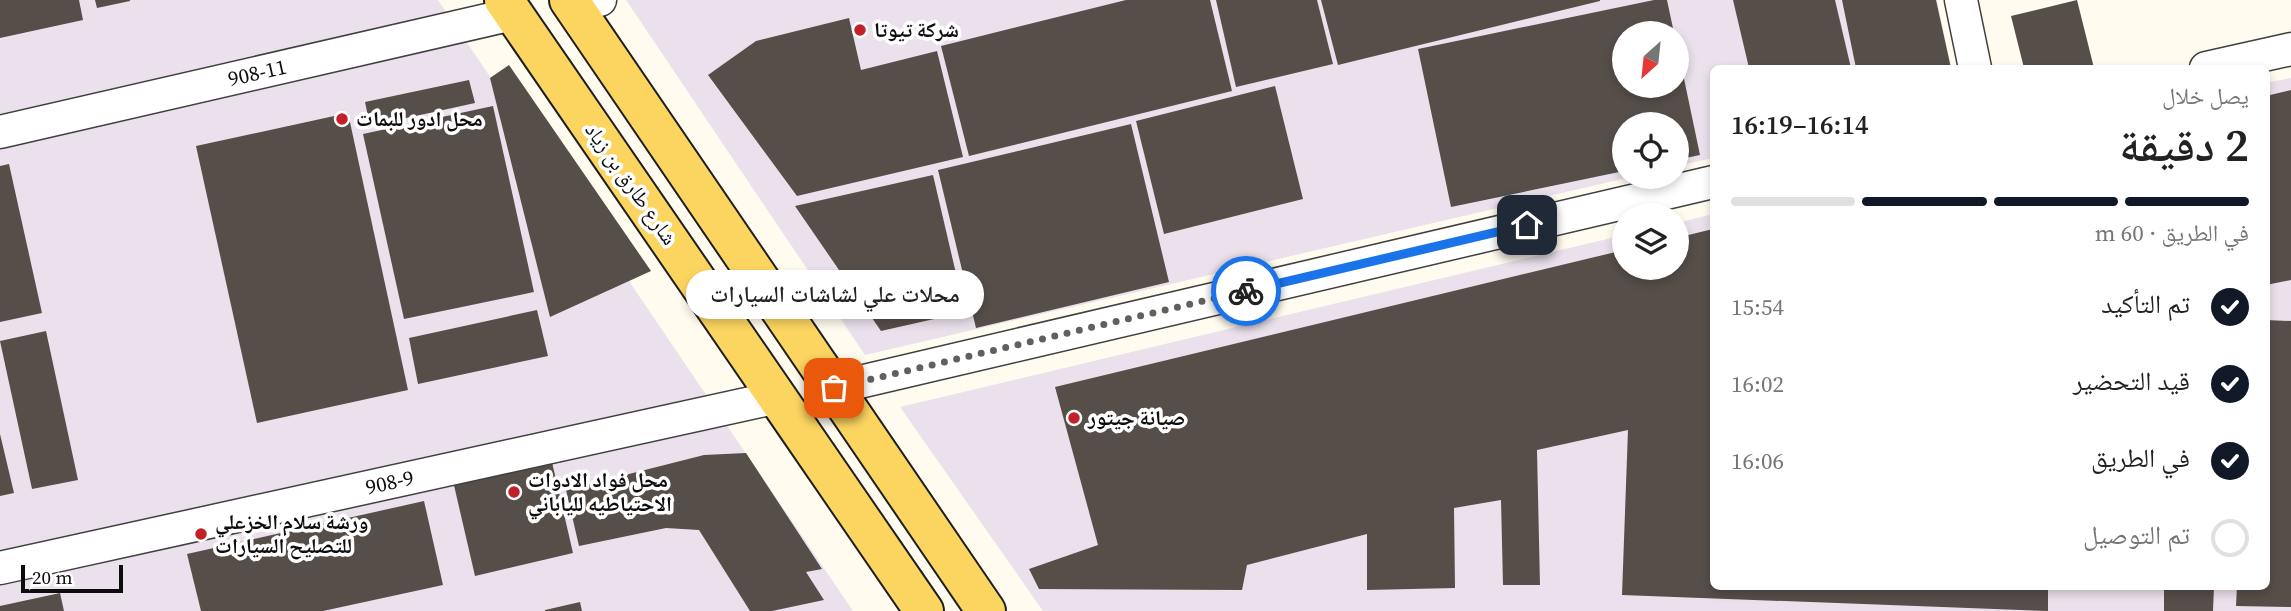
<!DOCTYPE html>
<html lang="ar">
<meta charset="utf-8">
<style>
body{margin:0;font-family:"Source Serif 4","Noto Naskh Arabic",serif;background:#f6f6f6;color:#222;direction:rtl;height:100vh;display:flex;flex-direction:column;font-size:26px;white-space:nowrap}
*{box-sizing:border-box;margin:0}
p{font-size:23px;color:#767676}
.icon{flex:none;width:38px;height:38px;fill:none;stroke:currentColor;stroke-width:2;stroke-linecap:round;stroke-linejoin:round}
.map{position:relative;flex:1;overflow:hidden;direction:ltr}
.details{position:absolute;left:1710px;top:65px;width:560px;height:525px;display:flex;flex-direction:column;background:#fff;border-radius:10px;box-shadow:0 4px 10px #0003;direction:rtl}
.details>*{flex:none}
.needle{width:46px;rotate:207deg}
.controls{position:absolute;left:1612px;top:21px;display:grid;gap:14px}
.controls a{display:grid;place-items:center;width:77px;height:77px;border-radius:50%;background:#fff;box-shadow:0 4px 10px #0003;font-size:35px}
.scale{position:absolute;left:21px;bottom:18px;width:102px;box-sizing:border-box;padding-left:7px;border:4px solid #0d0d0d;border-top:0;font-size:19px;line-height:24px;white-space:nowrap;color:#0d0d0d;-webkit-text-stroke:5px #fff;paint-order:stroke}
.pin{position:absolute;display:grid;place-items:center;width:60px;height:60px;color:#fff;margin:-30px;border-radius:14px;box-shadow:0 4px 10px #0006}
.courier{position:absolute;display:grid;place-items:center;width:70px;height:70px;margin:-35px;border:5px solid #1a73e8;border-radius:50%;background:#fff;color:#222;box-shadow:0 2px 9px #0007}
.bubble{position:absolute;height:49px;border-radius:24px;background:#fff;box-shadow:0 4px 10px #0003;font-size:23px;font-weight:600;line-height:49px;text-align:center;direction:rtl}
.overview em{font-style:normal;font-weight:600}
.overview div{display:flex;flex-direction:column-reverse}
.overview{display:flex;align-items:center;justify-content:space-between;height:119px;padding:0 21px}
h1{font-size:46px;font-weight:600;line-height:52px}
.bar{display:grid;grid-template-columns:repeat(4,1fr);gap:10px 7px;align-content:center;height:84px;padding:0 21px}
.bar i{height:9px;border-radius:5px;background:#e0e0e0}
.bar .selected{background:#111827}
.bar p{grid-column:span 4}
ol{padding:0 21px;list-style:none}
li{display:flex;align-items:center;gap:21px;height:77px}
li p{margin-inline-start:auto}
li .icon{padding:7px;border-radius:50%;background:#111827;color:#fff;stroke-width:4}
li:last-child{color:#767676}
li i{width:38px;height:38px;border:4px solid #e0e0e0;border-radius:50%}
.map>svg:first-child{display:block}
.industrial{fill:#ebe1ec;fill-rule:evenodd}
.building{fill:#564e49}
.lines{fill:none;stroke-linecap:round;stroke-linejoin:round}
.minor-casing{stroke:#404040;stroke-width:35}
.primary-casing{stroke:#1e1e1e;stroke-width:42}
.minor{stroke:#fff;stroke-width:32}
.primary{stroke:#fcd560;stroke-width:38}
.done{stroke:#62605c;stroke-width:7;stroke-dasharray:0 12.6}
.route{stroke:#1a73e8;stroke-width:9}
.poi-dot{fill:#c2212a;stroke:#fff;stroke-width:2.5}
.labels{text-anchor:middle;stroke-width:7;stroke-linejoin:round;paint-order:stroke}
.poi-label{font-size:21px;font-weight:bold;fill:#0d0d0d;stroke:#fff;text-anchor:start}
.street-label{font-size:21px;fill:#0d0d0d;stroke:#fff}
</style>
<div class="map">
<svg width="2291" height="611" viewBox="0 0 2291 611">
<rect width="100%" height="100%" fill="#fffbee"/>
<g class="industrial">
<polygon points="0,0 438,0 853,611 0,611"/>
<path d="M626,0h1311l14,68h-238v90l-36,8 -1,-42h-52v53h7l-766,178zM1624,33h52v53h-52z"/>
<polygon points="2291,78 2291,611 1043,611 900,407 1624,235 1624,268 1676,268 1677,223 1713,214 1713,586 2266,586 2266,83"/>
</g>
<g class="building">
<polygon points="0,0 79,0 83,20 0,38"/>
<polygon points="95,0 130,0 130,1 97,8"/>
<polygon points="1126,0 1210,0 1232,91 969,156 941,46"/>
<polygon points="1216,0 1317,0 1333,64 1236,87"/>
<polygon points="1321,0 1600,0 1600,1 1338,65"/>
<polygon points="1654,0 1667,0 1674,33 1624,33 1624,86 1676,86 1678,50 1700,155 1676,160 1676,124 1624,124 1624,171 1451,207 1418,49"/>
<polygon points="1733,0 1835,0 1851,68 1749,68"/>
<polygon points="1842,0 1936,0 1951,68 1856,68"/>
<polygon points="2077,0 2094,68 2024,68 2011,16"/>
<polygon points="849,18 861,70 937,51 963,157 797,196 708,75 756,41"/>
<polygon points="509,65 651,271 550,317 490,78"/>
<polygon points="469,80 475,103 370,126 365,102"/>
<polygon points="1275,86 1303,199 1164,234 1136,121"/>
<polygon points="2291,90 2291,280 2266,285 2266,96"/>
<polygon points="493,106 534,292 404,319 363,134"/>
<polygon points="348,113 408,390 257,423 196,146"/>
<polygon points="1131,124 1169,282 976,328 938,170"/>
<polygon points="9,164 42,313 0,322 0,166"/>
<polygon points="933,175 965,312 881,331 795,206"/>
<polygon points="1713,229 1713,586 2048,586 2048,611 1622,595 1628,430 1537,450 1540,585 1503,585 1501,500 1454,508 1455,588 1367,590 1367,534 1247,565 1242,590 1039,589 1029,569 1098,545 1055,387 1624,250 1624,268 1676,268 1676,238"/>
<polygon points="537,310 548,356 418,384 409,338"/>
<polygon points="2266,320 2291,321 2291,607 2236,606 2237,586 2266,586"/>
<polygon points="46,331 78,480 32,489 0,341"/>
<polygon points="0,434 14,493 0,496"/>
<polygon points="746,453 822,569 806,572 824,600 772,611 750,611 699,530 666,528 579,546 566,490 704,455"/>
<polygon points="551,458 573,553 475,576 453,481"/>
<polygon points="424,501 443,585 323,611 201,611 187,554"/>
<polygon points="2164,586 2214,586 2213,611 2164,611"/>
<polygon points="60,593 64,611 0,611 0,606"/>
<polygon points="580,602 582,611 545,611 545,610"/>
</g>
<g class="lines">
<defs>
<g id="minor">
<polyline points="1961,0 1975,68"/>
<polyline points="573,6 600,0"/>
<polyline points="2206,68 2291,49"/>
<path id="s1" d="M0,132l513,-118"/>
<polyline points="834,388 1713,182"/>
<path id="s2" d="M0,568l778,-171"/>
</g>
<g id="primary">
<polyline points="504,0 924,611"/>
<polyline points="569,0 986,611"/>
</g>
</defs>
<use href="#minor" class="minor-casing"/>
<use href="#primary" class="primary-casing"/>
<use href="#minor" class="minor"/>
<use href="#primary" class="primary"/>
</g>
<g class="lines">
<polyline class="done" points="834,388 1246,291"/>
<polyline class="route" points="1246,291 1527,225"/>
</g>
<g class="poi-dot">
<circle cx="860" cy="30" r="7"/>
<circle cx="342" cy="119" r="7"/>
<circle cx="1074" cy="418" r="7"/>
<circle cx="514" cy="492" r="7"/>
<circle cx="201" cy="534" r="7"/>
</g>
<g class="labels">
<g class="poi-label">
<text x="874" y="37">شركة تيوتا</text>
<text x="356" y="126">محل ادور للبمات</text>
<text x="1088" y="425">صيانة جيتور</text>
<text x="528" y="487">محل فواد الادوات<tspan x="528" dy="24">الاحتياطيه للياباني</tspan></text>
<text x="215" y="529">ورشة سلام الخزعلي<tspan x="215" dy="24">للتصليح السيارات</tspan></text>
</g>
<g class="street-label">
<text dy="7" stroke="none"><textPath href="#s1" startOffset="264">908-11</textPath></text>
<text transform="translate(631 184) rotate(55)" y="7">شارع طارق بن زياد</text>
<text dy="7" stroke="none"><textPath href="#s2" startOffset="399">908-9</textPath></text>
</g>
</g>
</svg>
<div class="controls">
<a><svg class="needle" viewBox="-14 -14 28 28"><path d="M0-13l5 13h-10z" fill="#e53935"/><path d="M0 13l5-13h-10z" fill="#767676"/></svg></a>
<a><svg class="icon" aria-label="locate" viewBox="0 0 24 24"><circle cx="12" cy="12" r="6"/><path d="M12 2v4M12 18v4M2 12h4M18 12h4"/></svg></a>
<a><svg class="icon" aria-label="layers" viewBox="0 0 24 24"><path d="M12 4l9 5-9 5-9-5zM3 14l9 5 9-5"/></svg></a>
</div>
<div class="scale">20 m</div>
<div class="pin" style="left:834px;top:388px;background:#ea580c"><svg class="icon" aria-label="bag" viewBox="0 0 24 24"><path d="M5 8h14l-1 12H6zM9 8a3 3 0 0 1 6 0"/></svg></div>
<div class="pin" style="left:1527px;top:225px;background:#1f2937"><svg class="icon" aria-label="home" viewBox="0 0 24 24"><path d="M3 11l9-7 9 7M6 9v11h12V9"/></svg></div>
<div class="courier" style="left:1246px;top:291px"><svg class="icon" aria-label="bike" viewBox="0 0 24 24"><circle cx="6" cy="16" r="4"/><circle cx="18" cy="16" r="4"/><path d="M6 16l4-8h5l3 8M10 8l3 8H6M13 5h3"/></svg></div>
<div class="bubble" style="left:686px;top:270px;width:298px">محلات علي لشاشات السيارات</div>
<section class="details">
<div class="overview"><div><h1>2 دقيقة</h1><p>يصل خلال</p></div><em>16:14–16:19</em></div>
<div class="bar"><i class="selected"></i><i class="selected"></i><i class="selected"></i><i></i><p>في الطريق · 60 m</p></div>
<ol>
<li><svg class="icon" aria-label="check" viewBox="0 0 24 24"><path d="M5 12l5 5 9-10"/></svg>تم التأكيد<p>15:54</p></li>
<li><svg class="icon" aria-label="check" viewBox="0 0 24 24"><path d="M5 12l5 5 9-10"/></svg>قيد التحضير<p>16:02</p></li>
<li><svg class="icon" aria-label="check" viewBox="0 0 24 24"><path d="M5 12l5 5 9-10"/></svg>في الطريق<p>16:06</p></li>
<li><i></i>تم التوصيل</li>
</ol>
</section>
</div>
